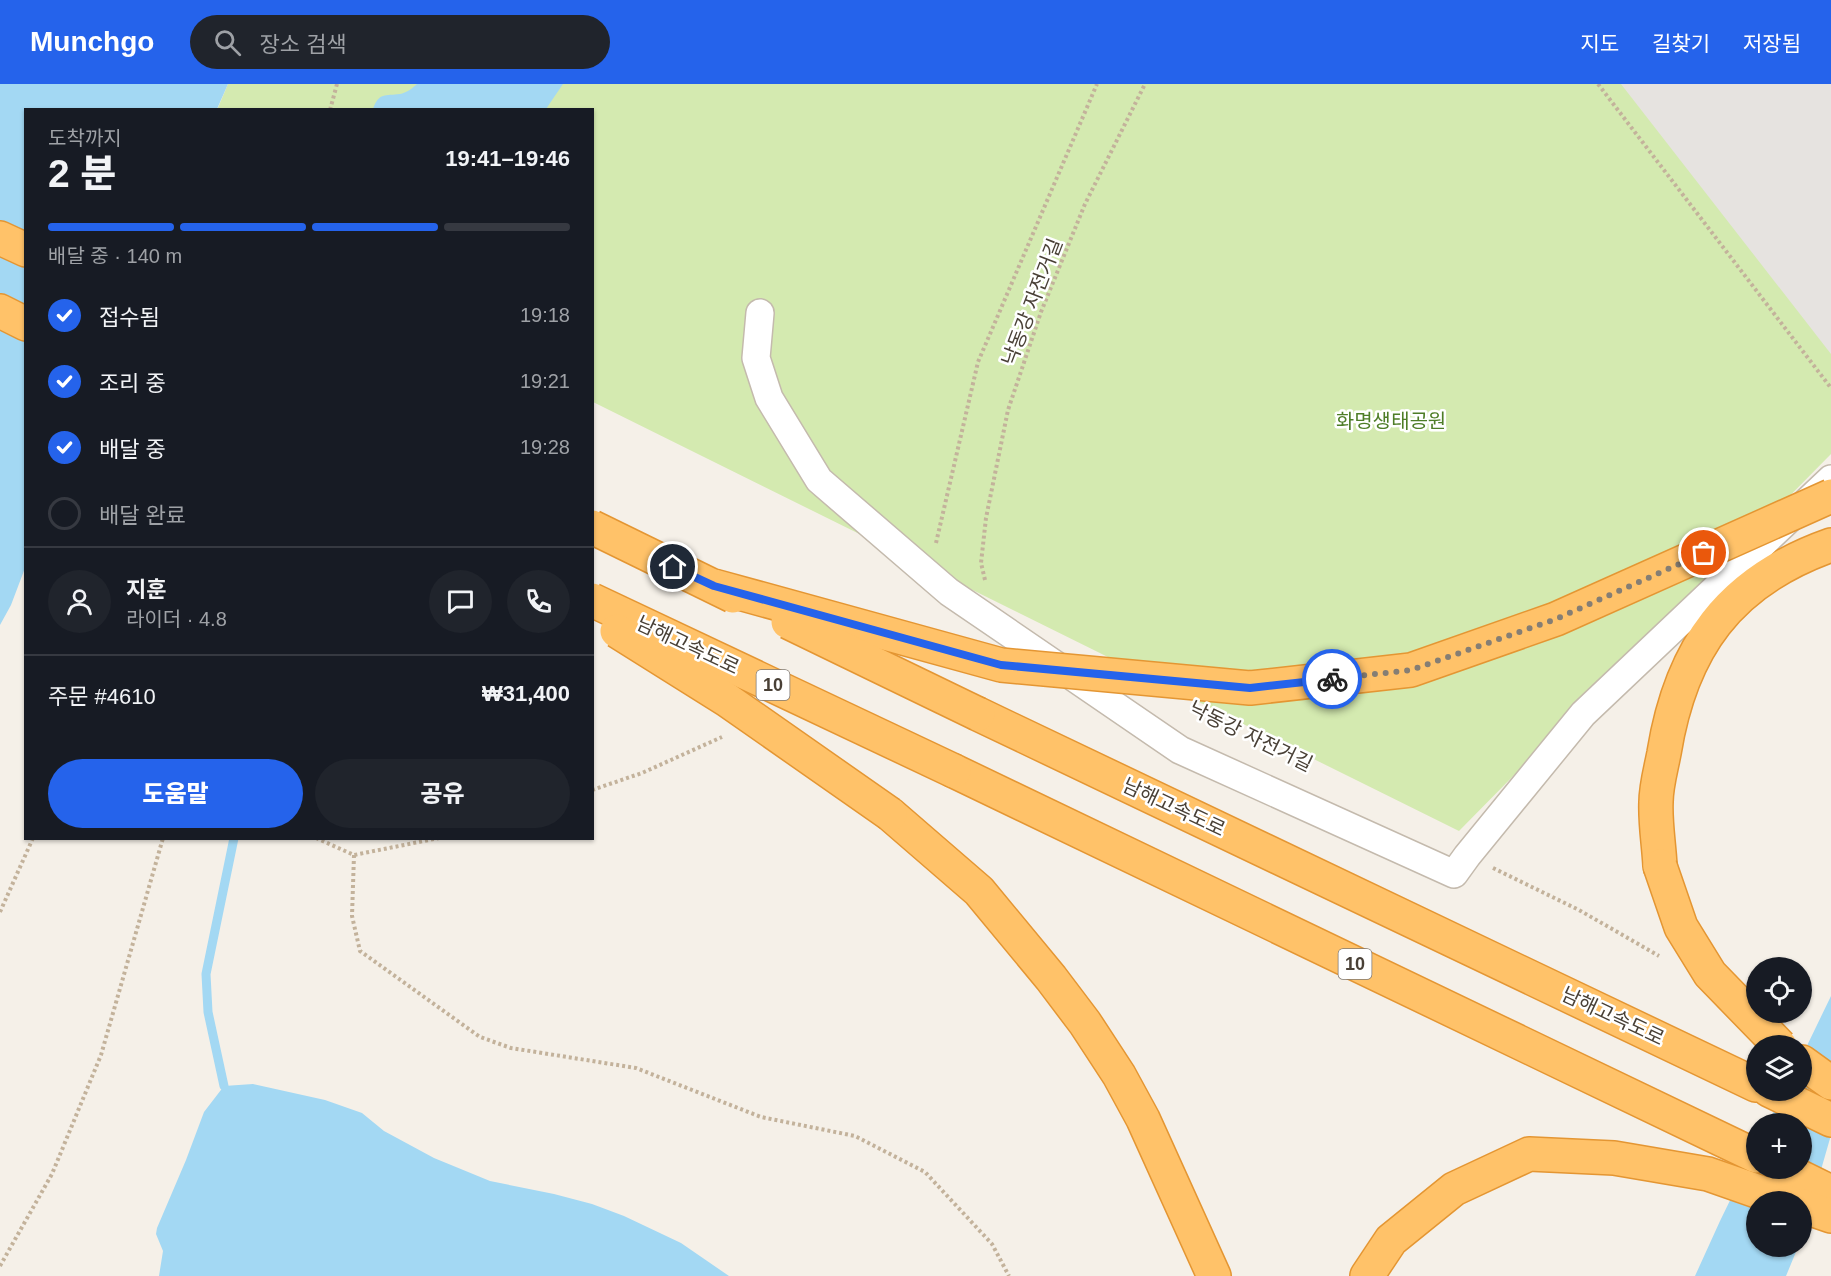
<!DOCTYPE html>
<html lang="ko">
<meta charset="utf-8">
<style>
body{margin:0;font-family:Helvetica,"Noto Sans KR",sans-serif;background:#20242c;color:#f1f3f6;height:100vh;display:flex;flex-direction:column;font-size:22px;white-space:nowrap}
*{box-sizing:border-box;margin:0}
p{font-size:20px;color:#9ea1a6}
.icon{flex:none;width:33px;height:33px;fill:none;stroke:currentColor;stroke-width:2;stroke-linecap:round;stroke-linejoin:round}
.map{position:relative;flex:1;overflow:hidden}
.drawer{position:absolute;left:24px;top:24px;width:570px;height:732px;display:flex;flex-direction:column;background:#171b24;border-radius:0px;box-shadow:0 2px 4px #0004}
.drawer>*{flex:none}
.fabs{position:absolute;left:1746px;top:873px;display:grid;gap:12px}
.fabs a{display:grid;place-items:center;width:66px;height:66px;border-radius:50%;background:#171b24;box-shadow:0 2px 4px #0004;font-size:30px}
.pin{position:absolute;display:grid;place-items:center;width:51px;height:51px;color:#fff;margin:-26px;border:3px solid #fff;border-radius:50%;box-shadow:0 2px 6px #0007}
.courier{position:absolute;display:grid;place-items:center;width:60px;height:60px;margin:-30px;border:4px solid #2563eb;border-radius:50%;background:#fff;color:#222;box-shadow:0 2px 8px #0007}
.overview em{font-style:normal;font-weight:800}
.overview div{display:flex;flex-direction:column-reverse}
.overview{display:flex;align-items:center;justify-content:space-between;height:102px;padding:0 24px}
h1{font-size:39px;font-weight:800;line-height:45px}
.bar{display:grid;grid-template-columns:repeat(4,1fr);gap:9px 6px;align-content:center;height:72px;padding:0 24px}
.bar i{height:8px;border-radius:4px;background:#363941}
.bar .active{background:#2563eb}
.bar p{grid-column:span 4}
.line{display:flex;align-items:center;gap:15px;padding:0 24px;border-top:2px solid #363941}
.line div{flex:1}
.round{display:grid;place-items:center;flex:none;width:63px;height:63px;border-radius:32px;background:#20242c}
ol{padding:0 24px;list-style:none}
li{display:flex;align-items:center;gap:18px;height:66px}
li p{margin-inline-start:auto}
li .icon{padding:6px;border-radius:50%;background:#2563eb;color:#fff;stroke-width:4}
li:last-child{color:#9ea1a6}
li i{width:33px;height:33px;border:3px solid #363941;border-radius:50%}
.cta{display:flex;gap:12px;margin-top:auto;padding:12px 24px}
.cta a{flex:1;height:69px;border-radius:36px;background:#2563eb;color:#fff;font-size:24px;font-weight:800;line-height:69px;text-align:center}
.cta a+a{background:#20242c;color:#f1f3f6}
header{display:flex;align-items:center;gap:36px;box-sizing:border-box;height:84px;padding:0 30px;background:#2563eb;color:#fff}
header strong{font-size:28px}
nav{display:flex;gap:33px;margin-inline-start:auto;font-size:21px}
.search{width:420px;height:54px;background:#20242c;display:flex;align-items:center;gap:15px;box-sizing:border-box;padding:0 21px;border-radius:33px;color:#9ea1a6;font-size:22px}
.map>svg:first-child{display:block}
.green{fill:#d4eab0}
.parking{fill:#e6e3e0}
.water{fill:#a3d8f3}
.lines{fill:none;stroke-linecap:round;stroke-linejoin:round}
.stream{stroke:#a3d8f3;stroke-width:9}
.street-casing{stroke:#c4baad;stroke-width:30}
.highway-casing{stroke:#e49633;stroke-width:36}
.path{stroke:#c3b29b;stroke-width:4;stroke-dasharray:3 3;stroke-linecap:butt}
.street{stroke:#fff;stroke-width:27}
.highway{stroke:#ffc269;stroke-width:33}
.highway-bridge-casing{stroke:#e49633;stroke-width:36;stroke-linecap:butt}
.highway-bridge{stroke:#ffc269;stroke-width:33}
.done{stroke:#857e74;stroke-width:6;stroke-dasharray:0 10.8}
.route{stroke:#2563eb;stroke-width:8}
.labels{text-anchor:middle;stroke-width:5;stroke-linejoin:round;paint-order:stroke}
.shield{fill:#fff;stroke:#807972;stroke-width:1.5}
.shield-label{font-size:18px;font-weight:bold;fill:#494036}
.street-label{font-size:20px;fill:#494036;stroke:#fff}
.park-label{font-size:20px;fill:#4e7d27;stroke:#fff}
</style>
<header>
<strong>Munchgo</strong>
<div class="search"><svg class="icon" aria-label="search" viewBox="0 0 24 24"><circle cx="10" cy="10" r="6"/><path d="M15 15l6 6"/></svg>장소 검색</div>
<nav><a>지도</a><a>길찾기</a><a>저장됨</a></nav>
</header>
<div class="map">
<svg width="1831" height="1192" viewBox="0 0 1831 1192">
<rect width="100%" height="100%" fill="#f5f0e8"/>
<polygon class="green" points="228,0 1831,0 1831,370 1459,747 593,318 592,26 217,26"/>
<polygon class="parking" points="1621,0 1831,0 1831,270"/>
<g class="water">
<polygon points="0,0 228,0 217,25 26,26 25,484 11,521 0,541"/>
<path d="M417,0h146l-17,25h-173c6,-17 12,-13 27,-15 6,-1 13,-6 17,-10z"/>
<polygon points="1831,912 1831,1051 1802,1152 1802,1118 1756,1118 1756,1162 1798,1163 1786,1192 1695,1192 1720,1137 1756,1063 1756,1084 1802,1084 1802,1040 1768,1039 1784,1007 1802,1006 1802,972"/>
<polygon points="253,1000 325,1016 362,1029 384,1047 434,1074 490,1097 554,1110 592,1120 624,1132 681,1159 729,1192 159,1192 163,1167 156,1150 157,1144 186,1076 204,1028 224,1002"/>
</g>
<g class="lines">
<polyline class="stream" points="224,1002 208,928 206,890 234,754"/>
<defs>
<polyline id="street" points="760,229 756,274 769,314 819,396 949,508 1180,666 1454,790 1467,772 1583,630 1831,395"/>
<g id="highway">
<polyline points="0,154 26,166"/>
<polyline points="0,227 26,240"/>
<polyline points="978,630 1756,1001"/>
<polyline points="954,687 1756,1072"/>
<polyline points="890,730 979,807 1051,894 1085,939 1119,991 1143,1035 1214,1192"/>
<path d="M1660,782c-1,-21 -5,-43 -4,-64 0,-16 5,-33 8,-49 17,-105 65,-172 167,-208"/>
<polyline points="1802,978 1831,999"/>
<polyline points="1769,1006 1831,1036"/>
<polyline points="1782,1084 1831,1108"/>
<polyline points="1802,1122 1831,1132"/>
<polyline points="1367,1192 1391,1156 1454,1105 1529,1070 1614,1074 1708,1090 1788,1118"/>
</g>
</defs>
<use href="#street" class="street-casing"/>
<use href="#highway" class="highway-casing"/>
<g class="path">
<polyline points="1598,0 1831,304"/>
<polyline points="330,26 337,0"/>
<polyline points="936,459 978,278 1097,0"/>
<polyline points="985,496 981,479 986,434 1008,326 1041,228 1085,120 1145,0"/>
<polyline points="592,706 642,689 722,653"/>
<polyline points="316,754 354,771 439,754"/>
<polyline points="354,771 352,832 360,867 480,953 511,964 636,984 761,1033 855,1052 925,1088 992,1160 1009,1192"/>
<polyline points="1493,784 1579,826 1659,872"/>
<polyline points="0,828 33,754"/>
<polyline points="0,1182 52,1090 101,971 163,754"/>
</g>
<use href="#street" class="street"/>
<use href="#highway" class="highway"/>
<defs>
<g id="highway-bridge">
<polyline points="592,443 733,512"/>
<polyline points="714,502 1001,581 1250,604 1411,586 1556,535 1831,412"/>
<polyline points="592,516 954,687"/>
<polyline points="788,538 978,630"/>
<polyline points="617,547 727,616 890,730"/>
<polyline points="1660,782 1681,843 1710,890 1780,962"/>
</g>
</defs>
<use href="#highway-bridge" class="highway-bridge-casing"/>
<use href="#highway-bridge" class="highway-bridge"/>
</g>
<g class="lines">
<polyline class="done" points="1332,595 1411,586 1556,535 1704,469"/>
<polyline class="route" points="673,483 714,502 1001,581 1250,604 1332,595"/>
</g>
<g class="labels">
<g class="shield">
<rect x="756.5" y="586" width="33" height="30" rx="4.5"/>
<rect x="1338.5" y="865" width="33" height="30" rx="4.5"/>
</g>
<g class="shield-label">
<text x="773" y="607">10</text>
<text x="1355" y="886">10</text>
</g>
<g class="street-label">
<text transform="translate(1032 218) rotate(-69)" y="7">낙동강 자전거길</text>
<text transform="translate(688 561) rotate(25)" y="7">남해고속도로</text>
<text transform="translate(1251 652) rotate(26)" y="7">낙동강 자전거길</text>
<text transform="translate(1174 723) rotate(25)" y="7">남해고속도로</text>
<text transform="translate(1613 932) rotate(25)" y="7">남해고속도로</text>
</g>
<g class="park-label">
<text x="1391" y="344">화명생태공원</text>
</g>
</g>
</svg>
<div class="fabs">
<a><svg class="icon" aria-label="locate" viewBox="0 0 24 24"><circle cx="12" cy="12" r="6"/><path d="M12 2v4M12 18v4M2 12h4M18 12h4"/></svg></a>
<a><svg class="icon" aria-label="layers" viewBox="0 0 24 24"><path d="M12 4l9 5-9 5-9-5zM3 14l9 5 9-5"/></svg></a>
<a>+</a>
<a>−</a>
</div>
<div class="pin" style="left:1704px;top:469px;background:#ea580c"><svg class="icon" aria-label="bag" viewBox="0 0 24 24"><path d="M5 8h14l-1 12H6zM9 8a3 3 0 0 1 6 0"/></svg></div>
<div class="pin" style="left:673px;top:483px;background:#1f2937"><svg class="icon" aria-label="home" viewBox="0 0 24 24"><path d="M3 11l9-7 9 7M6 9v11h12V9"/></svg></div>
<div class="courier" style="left:1332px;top:595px"><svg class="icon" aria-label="bike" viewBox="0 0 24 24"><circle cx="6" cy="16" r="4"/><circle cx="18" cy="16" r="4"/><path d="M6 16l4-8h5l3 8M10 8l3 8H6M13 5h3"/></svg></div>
<section class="drawer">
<div class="overview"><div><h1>2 분</h1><p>도착까지</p></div><em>19:41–19:46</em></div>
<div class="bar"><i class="active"></i><i class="active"></i><i class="active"></i><i></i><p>배달 중 · 140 m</p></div>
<ol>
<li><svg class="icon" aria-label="check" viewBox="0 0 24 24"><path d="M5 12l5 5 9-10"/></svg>접수됨<p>19:18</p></li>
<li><svg class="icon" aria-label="check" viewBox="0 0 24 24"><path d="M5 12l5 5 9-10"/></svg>조리 중<p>19:21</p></li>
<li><svg class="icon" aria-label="check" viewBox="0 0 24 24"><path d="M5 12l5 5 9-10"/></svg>배달 중<p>19:28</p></li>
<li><i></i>배달 완료</li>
</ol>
<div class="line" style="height:108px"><a class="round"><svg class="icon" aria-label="person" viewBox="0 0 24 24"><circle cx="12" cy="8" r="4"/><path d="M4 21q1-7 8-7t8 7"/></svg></a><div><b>지훈</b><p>라이더 · 4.8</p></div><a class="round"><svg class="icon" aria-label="chat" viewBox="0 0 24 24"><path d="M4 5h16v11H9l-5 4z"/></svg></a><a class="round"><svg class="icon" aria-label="phone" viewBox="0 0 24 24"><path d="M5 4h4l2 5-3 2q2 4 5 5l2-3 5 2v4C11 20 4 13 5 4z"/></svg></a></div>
<div class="line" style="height:78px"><div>주문 #4610</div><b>₩31,400</b></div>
<div class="cta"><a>도움말</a><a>공유</a></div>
</section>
</div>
